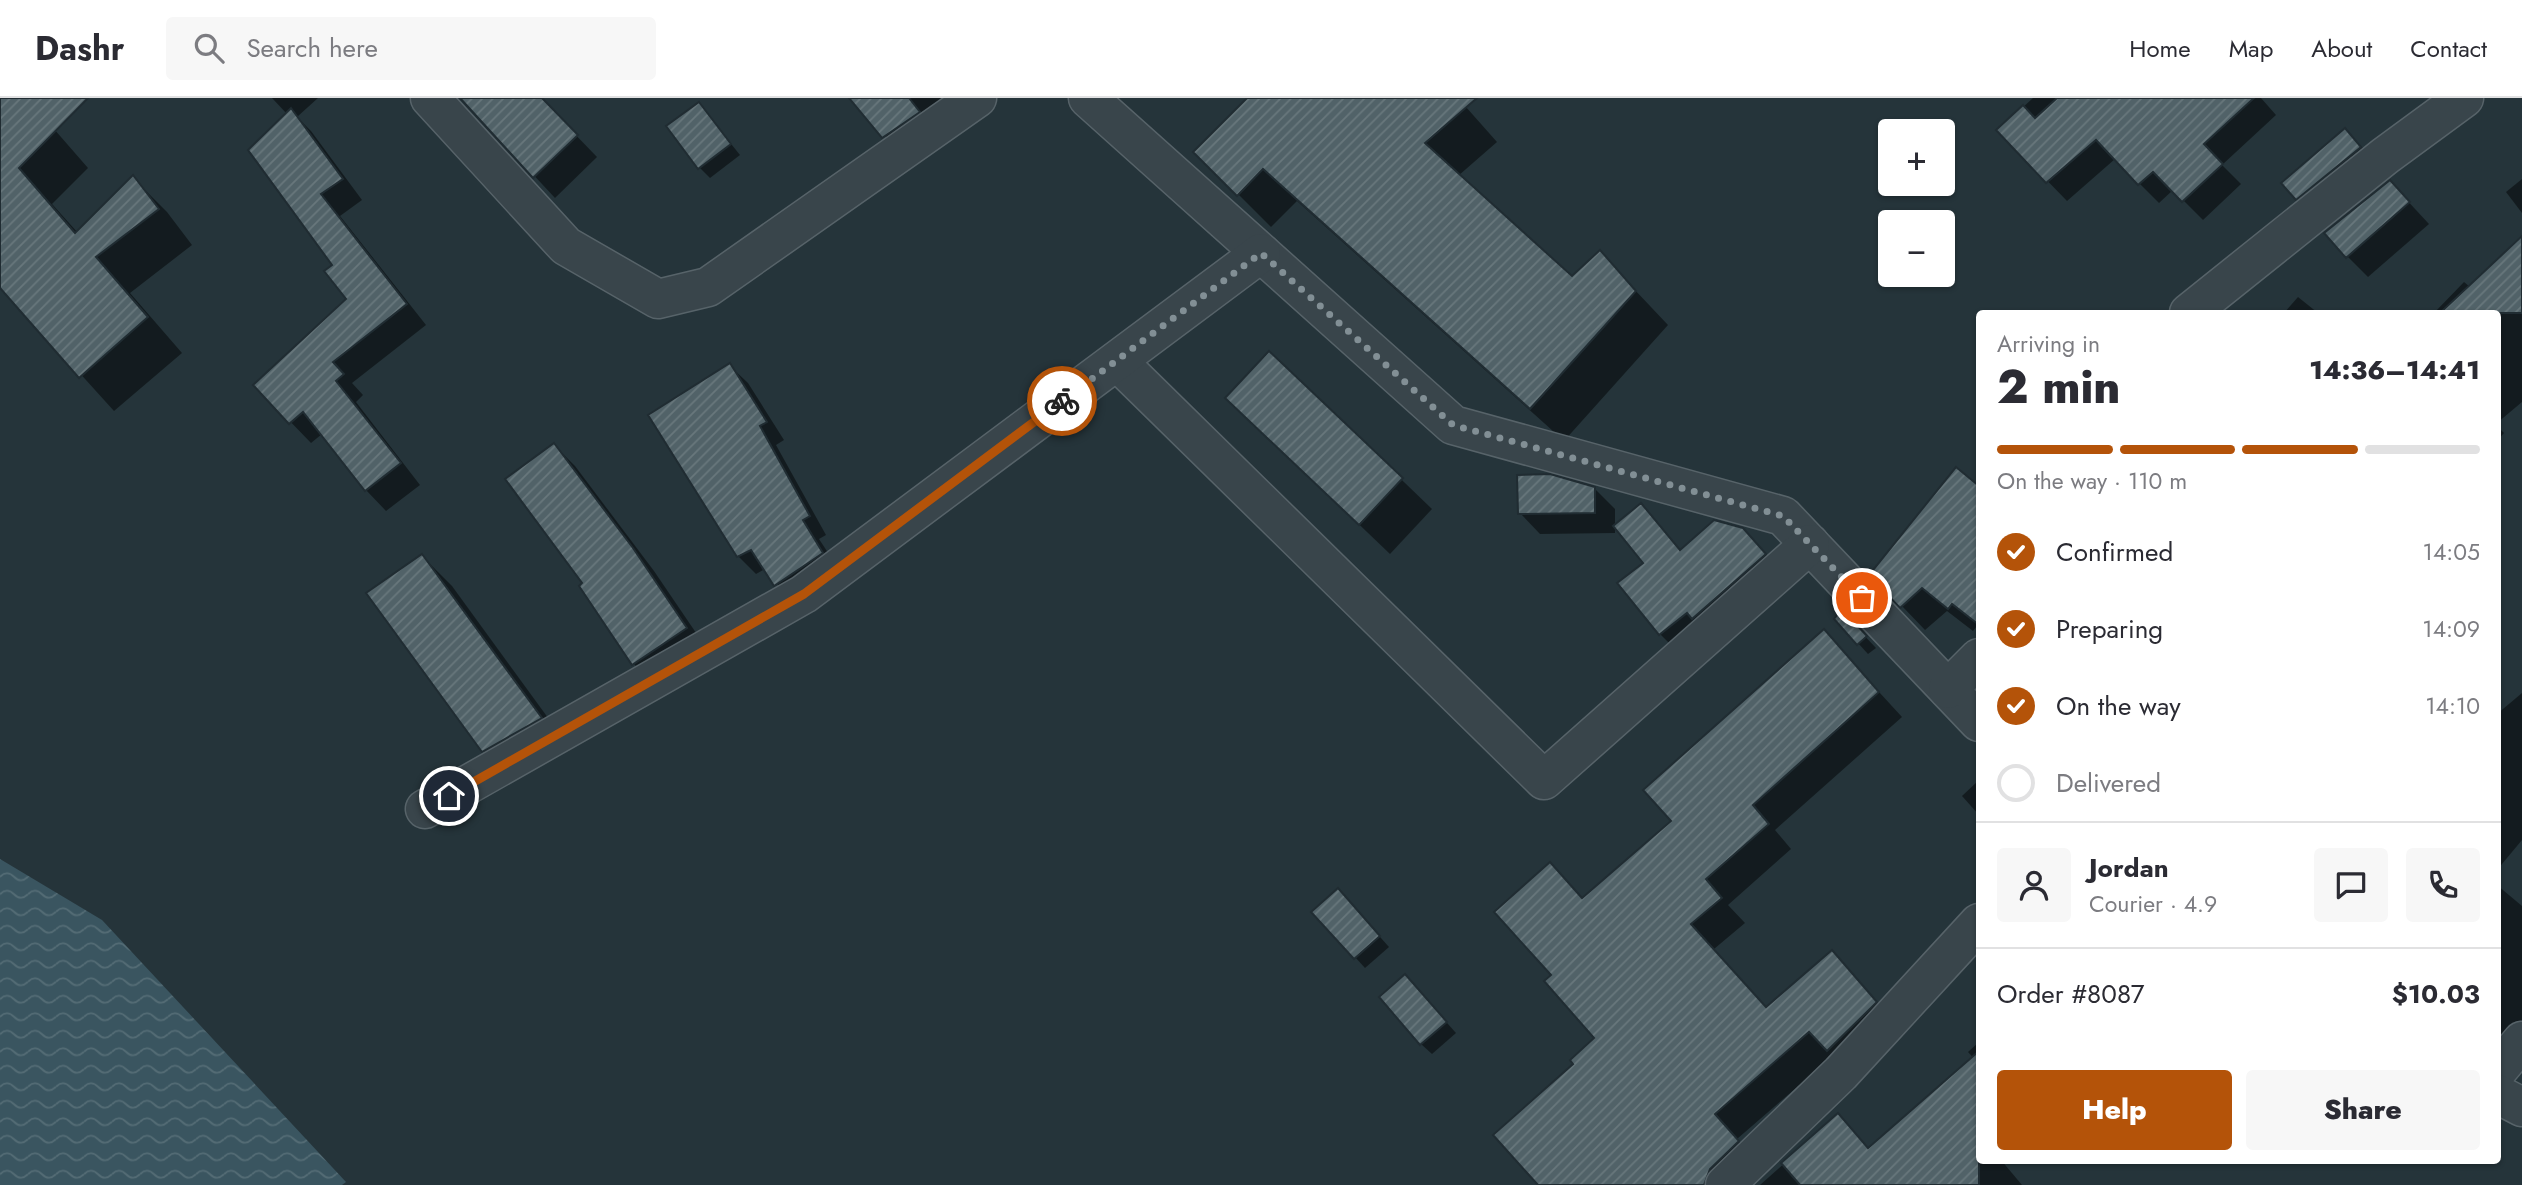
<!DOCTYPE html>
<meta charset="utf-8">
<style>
body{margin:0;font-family:Jost,sans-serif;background:#f7f7f7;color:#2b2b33;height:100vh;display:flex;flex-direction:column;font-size:26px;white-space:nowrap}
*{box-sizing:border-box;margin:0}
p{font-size:23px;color:#7c7c81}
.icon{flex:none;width:38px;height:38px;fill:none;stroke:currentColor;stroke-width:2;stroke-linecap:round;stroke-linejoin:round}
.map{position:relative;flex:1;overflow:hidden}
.side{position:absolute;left:1976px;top:212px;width:525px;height:854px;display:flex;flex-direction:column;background:#fff;border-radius:7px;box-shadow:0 2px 5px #0004}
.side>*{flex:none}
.fabs{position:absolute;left:1878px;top:21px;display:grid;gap:14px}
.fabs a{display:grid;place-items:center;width:77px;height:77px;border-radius:7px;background:#fff;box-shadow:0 2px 5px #0004;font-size:35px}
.pin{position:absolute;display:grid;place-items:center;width:60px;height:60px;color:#fff;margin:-30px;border:4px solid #fff;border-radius:50%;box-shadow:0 2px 7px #0007}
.courier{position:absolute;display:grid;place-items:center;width:70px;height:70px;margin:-35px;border:5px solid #b45309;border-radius:50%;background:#fff;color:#222;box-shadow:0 2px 9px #0007}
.head em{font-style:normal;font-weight:800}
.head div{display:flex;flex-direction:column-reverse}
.head{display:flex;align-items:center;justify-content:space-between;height:119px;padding:0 21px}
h1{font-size:46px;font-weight:800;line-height:52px}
.bar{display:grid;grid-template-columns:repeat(4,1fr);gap:10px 7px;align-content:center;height:84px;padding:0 21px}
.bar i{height:9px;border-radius:5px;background:#e1e1e2}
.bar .selected{background:#b45309}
.bar p{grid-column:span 4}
.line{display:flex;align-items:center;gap:18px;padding:0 21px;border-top:2px solid #e1e1e2}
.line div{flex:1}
.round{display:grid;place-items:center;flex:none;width:74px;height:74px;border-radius:7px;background:#f7f7f7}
ol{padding:0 21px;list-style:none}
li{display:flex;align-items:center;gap:21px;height:77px}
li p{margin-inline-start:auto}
li .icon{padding:7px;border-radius:50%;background:#b45309;color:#fff;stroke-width:4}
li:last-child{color:#7c7c81}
li i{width:38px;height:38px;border:4px solid #e1e1e2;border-radius:50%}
.primary-button{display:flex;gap:14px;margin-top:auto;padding:14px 21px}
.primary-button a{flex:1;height:80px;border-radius:7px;background:#b45309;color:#fff;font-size:28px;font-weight:800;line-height:80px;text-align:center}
.primary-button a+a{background:#f7f7f7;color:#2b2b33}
header{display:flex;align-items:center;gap:42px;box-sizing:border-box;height:98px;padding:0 35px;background:#fff;border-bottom:2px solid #e1e1e2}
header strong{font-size:33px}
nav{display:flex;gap:38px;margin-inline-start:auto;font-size:24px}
.search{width:490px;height:63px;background:#f7f7f7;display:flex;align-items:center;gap:18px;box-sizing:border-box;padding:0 24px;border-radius:7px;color:#7c7c81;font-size:26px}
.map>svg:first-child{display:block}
.water{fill:url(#water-waves)}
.shadow{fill:#0007}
.building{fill:url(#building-hatch);stroke:#202c32;stroke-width:2}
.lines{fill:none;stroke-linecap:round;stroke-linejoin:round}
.minor-casing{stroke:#576369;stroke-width:41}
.minor{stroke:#39454b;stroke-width:38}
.done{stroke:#828f95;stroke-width:7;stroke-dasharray:0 12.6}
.route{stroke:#b45309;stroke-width:9}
</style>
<header>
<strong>Dashr</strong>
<div class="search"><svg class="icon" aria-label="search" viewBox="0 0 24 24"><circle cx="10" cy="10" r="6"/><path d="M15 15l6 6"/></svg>Search here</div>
<nav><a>Home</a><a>Map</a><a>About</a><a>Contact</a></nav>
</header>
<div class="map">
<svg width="2522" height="1087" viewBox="0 0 2522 1087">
<defs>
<pattern id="water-waves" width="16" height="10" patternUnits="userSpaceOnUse" patternTransform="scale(1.75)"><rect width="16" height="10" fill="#3a5560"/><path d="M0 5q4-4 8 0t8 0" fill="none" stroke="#546c75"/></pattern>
<pattern id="building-hatch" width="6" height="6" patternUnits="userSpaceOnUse" patternTransform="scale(1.75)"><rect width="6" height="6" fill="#516268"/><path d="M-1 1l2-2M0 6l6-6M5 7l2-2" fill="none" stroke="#68777c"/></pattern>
</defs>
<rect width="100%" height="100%" fill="#25343a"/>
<polygon class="water" points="0,761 102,822 346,1084 342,1087 0,1087"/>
<g class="shadow">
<polygon points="0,0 27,0 88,70 52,106 78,135 133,80 167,114 192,147 130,195 182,255 114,313 0,187"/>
<polygon points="272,0 318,0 297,19 311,33 362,102 340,118 426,227 352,285 363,297 356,304 420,387 386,413 366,392 322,336 311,345 255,287 348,201 287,16"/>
<polygon points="462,0 540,0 597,59 555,100"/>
<polygon points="852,0 964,0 911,67"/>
<polygon points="1250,0 1458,0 1497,44 1458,78 1572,180 1600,155 1668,227 1564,343 1297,103 1271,129 1196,54"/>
<polygon points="2033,0 2261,0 2276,17 2222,67 2241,86 2203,122 2173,92 2159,105 2115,61 2067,103 1998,32"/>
<polygon points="699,6 740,57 710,80 699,69"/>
<polygon points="2345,32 2366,53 2318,121 2297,100"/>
<polygon points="2522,81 2522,115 2506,94"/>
<polygon points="2390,84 2429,126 2368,179 2347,158"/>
<polygon points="2522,140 2522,304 2497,325 2497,215 2434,215 2464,184 2470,189"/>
<polygon points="2298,199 2318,215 2284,215"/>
<polygon points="1270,255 1432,411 1390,456 1227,300"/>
<polygon points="730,268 748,285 784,342 776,347 826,437 819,441 840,473 793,505 765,471 756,476 738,458"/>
<polygon points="2497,328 2504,335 2497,343"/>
<polygon points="554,347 575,368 654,473 707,551 654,587 634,566 584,486"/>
<polygon points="1956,372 1979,390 1979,530 1977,528 1973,533 1947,513 1925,532 1902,508"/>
<polygon points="1594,390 1615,411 1615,435 1540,436 1520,415"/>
<polygon points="1641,407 1681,453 1760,449 1782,474 1677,553 1660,536 1646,465"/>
<polygon points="422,458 452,488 570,650 513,683 483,653"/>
<polygon points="1842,514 1876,550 1868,556 1836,521"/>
<polygon points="1824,534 1902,619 1775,732 1791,751 1728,807 1745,825 1714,851 1767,911 1832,854 1900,929 1833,958 1737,1041 1761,1069 1742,1087 1541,1087 1576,966 1597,941 1553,877 1550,766 1584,801 1674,723"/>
<polygon points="2522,595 2522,742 2497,772 2497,616"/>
<polygon points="1979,682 1979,717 1962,698"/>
<polygon points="2497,787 2522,808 2522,956 2497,997"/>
<polygon points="1348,803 1389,849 1365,870 1314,814"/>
<polygon points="1415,889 1456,935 1432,956 1421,946"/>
<polygon points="1979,944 1979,966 1968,954"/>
<polygon points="1958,1013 1979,1037 1979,1062 2001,1062 2022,1087 1919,1087"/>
<polygon points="1838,1018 1901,1087 1760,1087"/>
</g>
<g class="building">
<polygon points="0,0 88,0 19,70 75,135 133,77 159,111 96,159 148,219 79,280 0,190"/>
<polygon points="460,0 542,0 578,37 533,80"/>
<polygon points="849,0 909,0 920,14 882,40"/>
<polygon points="1247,0 1477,0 1425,45 1572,178 1600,152 1636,193 1530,311 1263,71 1237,98 1193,54"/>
<polygon points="2057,0 2254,0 2204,46 2223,66 2182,104 2153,74 2138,87 2096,42 2046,85 1996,32 2023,7 2035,20"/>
<polygon points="699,4 731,46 698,71 666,28"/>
<polygon points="291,10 343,81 321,96 407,206 333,264 344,276 336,283 401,365 365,393 303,314 289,326 253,287 346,201 324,173 332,167 248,52"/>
<polygon points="2345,30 2361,49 2296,102 2281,85"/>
<polygon points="2390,82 2410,104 2346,160 2324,135"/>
<polygon points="2522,138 2522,215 2440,215"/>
<polygon points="1269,253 1403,380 1359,427 1225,300"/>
<polygon points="730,265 767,324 760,328 810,418 803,422 823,455 774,488 751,452 737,459 648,317"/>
<polygon points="554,345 633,450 687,530 632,567 579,488 582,485 505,381"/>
<polygon points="1956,369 1979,388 1979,527 1952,506 1948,511 1922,490 1900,510 1869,477"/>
<polygon points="1550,376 1595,389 1595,415 1518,416 1517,377"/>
<polygon points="1641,405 1680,452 1714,422 1743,430 1766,456 1692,521 1687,515 1659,537 1617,485 1643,465 1613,428"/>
<polygon points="422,456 542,620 482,654 366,495"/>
<polygon points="1842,511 1867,538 1857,547 1834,521"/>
<polygon points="1824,531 1879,594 1753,707 1769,726 1706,781 1722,800 1691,826 1766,909 1832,852 1877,904 1827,953 1809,934 1715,1016 1739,1043 1710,1071 1704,1087 1538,1087 1493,1037 1573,966 1570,962 1594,940 1544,883 1551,877 1494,814 1550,764 1582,800 1671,723 1643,692"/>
<polygon points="1338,790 1380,838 1354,861 1311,814"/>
<polygon points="1405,876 1447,924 1420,947 1379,899"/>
<polygon points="1979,953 1979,1087 1800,1087 1781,1065 1838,1015 1868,1050"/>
</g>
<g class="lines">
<defs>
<g id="minor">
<polyline points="430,0 566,148 658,201 708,189 977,0"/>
<polyline points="1088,0 1453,327 1783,418 1979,624"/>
<polyline points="2189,215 2385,58 2464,0"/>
<polyline points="1117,263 1544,682 1810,446"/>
<polyline points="1948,591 1979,560"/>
<polyline points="425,711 804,496 1261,155"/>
<polyline points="2497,973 2522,943"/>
<polyline points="2497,996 2522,1009"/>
<polyline points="1725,1087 1841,975 1979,825"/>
</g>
</defs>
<use href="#minor" class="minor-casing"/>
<use href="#minor" class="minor"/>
</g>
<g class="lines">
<polyline class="done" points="1062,303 1261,155 1453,327 1783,418 1862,500"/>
<polyline class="route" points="449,698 804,496 1062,303"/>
</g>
</svg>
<div class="fabs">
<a>+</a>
<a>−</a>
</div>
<div class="pin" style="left:1862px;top:500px;background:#ea580c"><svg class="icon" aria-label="bag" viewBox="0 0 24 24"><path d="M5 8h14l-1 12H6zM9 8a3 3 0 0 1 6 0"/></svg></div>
<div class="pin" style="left:449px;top:698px;background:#1f2937"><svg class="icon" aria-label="home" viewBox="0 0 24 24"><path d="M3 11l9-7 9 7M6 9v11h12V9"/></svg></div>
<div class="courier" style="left:1062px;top:303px"><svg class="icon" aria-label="bike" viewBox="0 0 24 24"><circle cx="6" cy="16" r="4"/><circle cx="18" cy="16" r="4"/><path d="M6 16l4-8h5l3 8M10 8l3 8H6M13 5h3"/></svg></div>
<section class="side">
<div class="head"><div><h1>2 min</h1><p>Arriving in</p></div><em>14:36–14:41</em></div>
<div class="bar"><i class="selected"></i><i class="selected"></i><i class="selected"></i><i></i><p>On the way · 110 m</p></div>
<ol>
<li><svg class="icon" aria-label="check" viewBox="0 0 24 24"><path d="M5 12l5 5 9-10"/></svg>Confirmed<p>14:05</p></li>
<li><svg class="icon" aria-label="check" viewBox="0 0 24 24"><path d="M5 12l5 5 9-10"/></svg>Preparing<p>14:09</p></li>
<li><svg class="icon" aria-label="check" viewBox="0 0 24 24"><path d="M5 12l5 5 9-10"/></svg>On the way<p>14:10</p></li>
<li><i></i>Delivered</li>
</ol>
<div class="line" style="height:126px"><a class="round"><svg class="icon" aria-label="person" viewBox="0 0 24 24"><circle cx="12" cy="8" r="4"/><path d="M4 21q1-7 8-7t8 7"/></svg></a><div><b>Jordan</b><p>Courier · 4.9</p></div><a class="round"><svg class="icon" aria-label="chat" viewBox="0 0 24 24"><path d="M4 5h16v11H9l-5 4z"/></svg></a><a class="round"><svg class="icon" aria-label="phone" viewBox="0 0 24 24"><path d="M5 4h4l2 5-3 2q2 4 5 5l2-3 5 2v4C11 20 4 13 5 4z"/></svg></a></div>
<div class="line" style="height:91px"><div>Order #8087</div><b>$10.03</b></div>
<div class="primary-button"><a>Help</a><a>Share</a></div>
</section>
</div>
